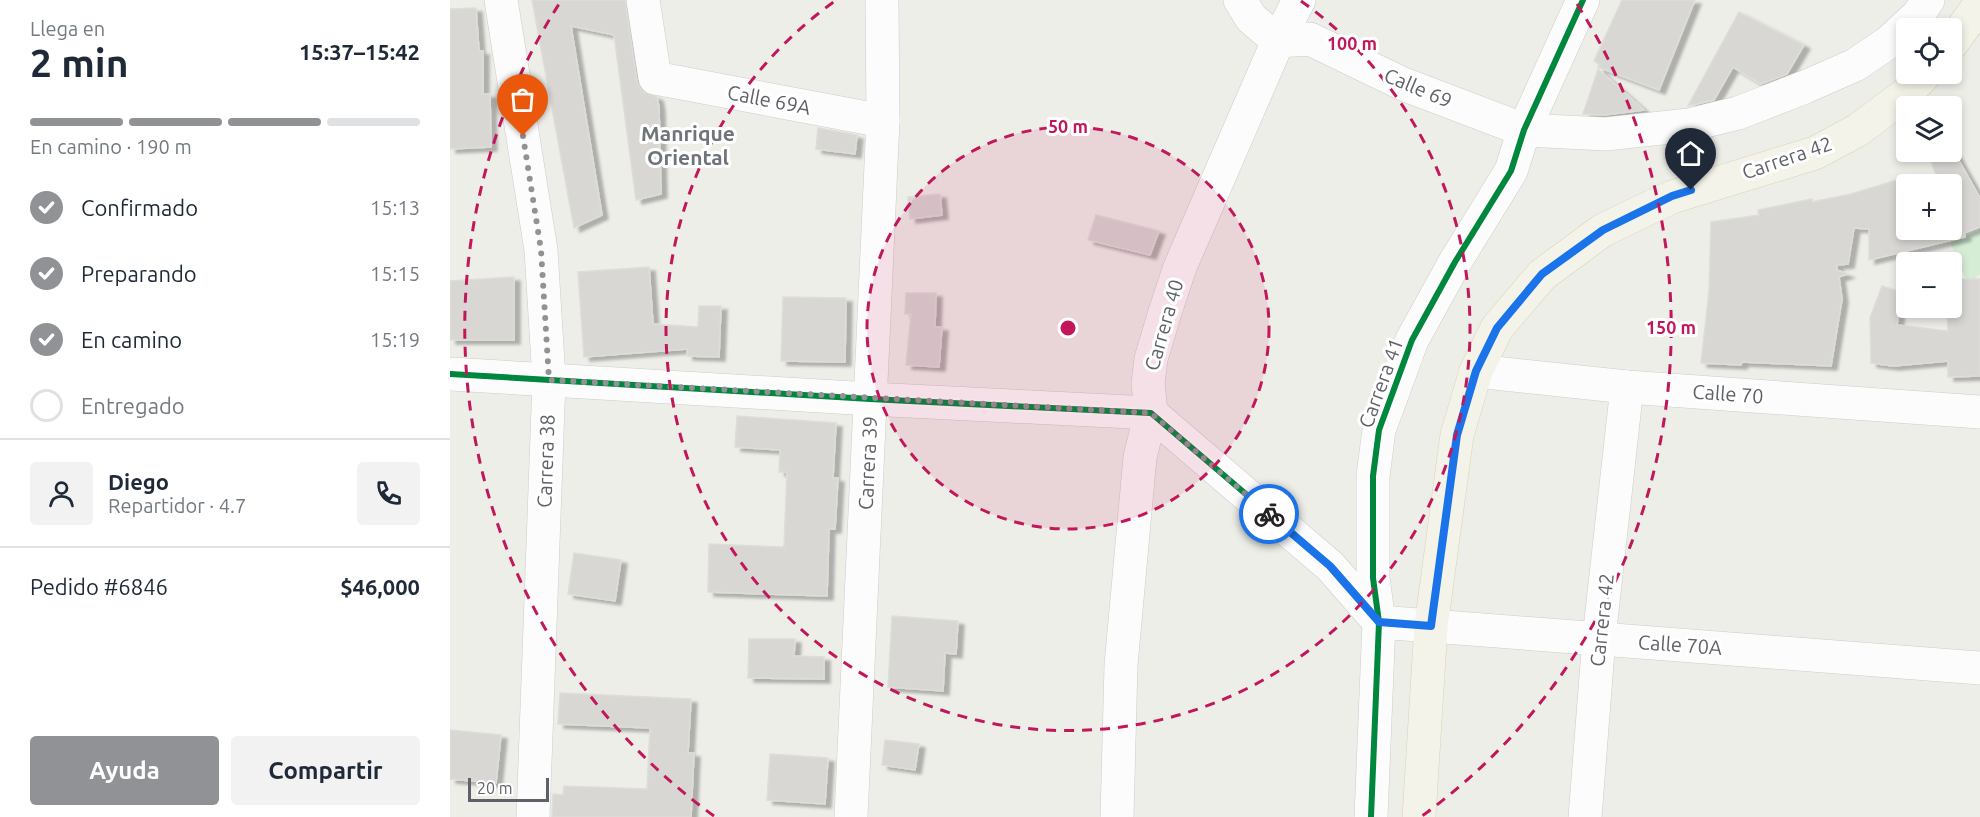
<!DOCTYPE html>
<html lang="es">
<meta charset="utf-8">
<style>
body{margin:0;font-family:Ubuntu,sans-serif;background:#f2f2f3;color:#1f2937;height:100vh;display:flex;flex-direction:column;font-size:22px;white-space:nowrap}
*{box-sizing:border-box;margin:0}
p{font-size:20px;color:#747a83}
.icon{flex:none;width:33px;height:33px;fill:none;stroke:currentColor;stroke-width:2;stroke-linecap:round;stroke-linejoin:round}
.map{position:relative;flex:1;overflow:hidden}
.details{display:flex;flex-direction:column;background:#fff;width:450px}
.details>*{flex:none}
.controls{position:absolute;left:1446px;top:18px;display:grid;gap:12px}
.controls a{display:grid;place-items:center;width:66px;height:66px;border-radius:6px;background:#fff;box-shadow:0 3px 9px #0003;font-size:30px}
.scale{position:absolute;left:18px;bottom:15px;width:81px;box-sizing:border-box;padding-left:6px;border:3px solid #5e6168;border-top:0;font-size:16px;line-height:21px;white-space:nowrap;color:#5e6168;-webkit-text-stroke:4px #fff;paint-order:stroke}
.pin{position:absolute;display:grid;place-items:center;width:51px;height:51px;color:#fff;margin:-62px -26px;border-radius:50% 50% 50% 0;rotate:-45deg;box-shadow:0 0 6px #0007}
.pin .icon{rotate:45deg}
.courier{position:absolute;display:grid;place-items:center;width:60px;height:60px;margin:-30px;border:4px solid #1a73e8;border-radius:50%;background:#fff;color:#222;box-shadow:0 2px 8px #0007}
.summary em{font-style:normal;font-weight:700}
.summary div{display:flex;flex-direction:column-reverse}
.summary{display:flex;align-items:center;justify-content:space-between;height:102px;padding:0 30px}
h1{font-size:39px;font-weight:700;line-height:45px}
.bar{display:grid;grid-template-columns:repeat(4,1fr);gap:9px 6px;align-content:center;height:72px;padding:0 30px}
.bar i{height:8px;border-radius:4px;background:#e0e1e3}
.bar .current{background:#909295}
.bar p{grid-column:span 4}
.line{display:flex;align-items:center;gap:15px;padding:0 30px;border-top:2px solid #e0e1e3}
.line div{flex:1}
.round{display:grid;place-items:center;flex:none;width:63px;height:63px;border-radius:6px;background:#f2f2f3}
ol{padding:0 30px;list-style:none}
li{display:flex;align-items:center;gap:18px;height:66px}
li p{margin-inline-start:auto}
li .icon{padding:6px;border-radius:50%;background:#909295;color:#fff;stroke-width:4}
li:last-child{color:#747a83}
li i{width:33px;height:33px;border:3px solid #e0e1e3;border-radius:50%}
.action{display:flex;gap:12px;margin-top:auto;padding:12px 30px}
.action a{flex:1;height:69px;border-radius:6px;background:#909295;color:#fff;font-size:24px;font-weight:700;line-height:69px;text-align:center}
.action a+a{background:#f2f2f3;color:#1f2937}
main{display:flex;flex:1;min-height:0}
.map>svg:first-child{display:block}
.green{fill:#d5ecd5}
.building{fill:#d8d7d4;stroke:#deddd8;stroke-width:1.5;filter:url(#shadow)}
.lines{fill:none;stroke-linecap:round;stroke-linejoin:round}
.minor-casing{stroke:#cbcccb;stroke-width:34}
.major-casing{stroke:#d8d2b5;stroke-width:34}
.minor{stroke:#fcfcfc;stroke-width:33}
.major{stroke:#f4f3e9;stroke-width:33}
.cycleway-casing{stroke:#fff;stroke-width:10}
.cycleway{stroke:#00873e;stroke-width:6}
.done{stroke:#909295;stroke-width:6;stroke-dasharray:0 10.8}
.route{stroke:#1a73e8;stroke-width:8}
.ring{fill:none;stroke:#c2185b;stroke-width:3;stroke-dasharray:10 8}
.labels{text-anchor:middle;stroke-width:6;stroke-linejoin:round;paint-order:stroke}
.street-label{font-size:20px;fill:#5e6168;stroke:#fff}
.neighbourhood-label{font-size:21px;font-weight:bold;fill:#6f737a;stroke:#fff}
.centre{fill:#c2185b;stroke:#fff;stroke-width:3}
.ring-label{font-size:18px;text-anchor:middle;font-weight:bold;fill:#c2185b;stroke:#fff;stroke-width:6;stroke-linejoin:round;paint-order:stroke}
</style>
<main>
<section class="details">
<div class="summary"><div><h1>2 min</h1><p>Llega en</p></div><em>15:37–15:42</em></div>
<div class="bar"><i class="current"></i><i class="current"></i><i class="current"></i><i></i><p>En camino · 190 m</p></div>
<ol>
<li><svg class="icon" aria-label="check" viewBox="0 0 24 24"><path d="M5 12l5 5 9-10"/></svg>Confirmado<p>15:13</p></li>
<li><svg class="icon" aria-label="check" viewBox="0 0 24 24"><path d="M5 12l5 5 9-10"/></svg>Preparando<p>15:15</p></li>
<li><svg class="icon" aria-label="check" viewBox="0 0 24 24"><path d="M5 12l5 5 9-10"/></svg>En camino<p>15:19</p></li>
<li><i></i>Entregado</li>
</ol>
<div class="line" style="height:108px"><a class="round"><svg class="icon" aria-label="person" viewBox="0 0 24 24"><circle cx="12" cy="8" r="4"/><path d="M4 21q1-7 8-7t8 7"/></svg></a><div><b>Diego</b><p>Repartidor · 4.7</p></div><a class="round"><svg class="icon" aria-label="phone" viewBox="0 0 24 24"><path d="M5 4h4l2 5-3 2q2 4 5 5l2-3 5 2v4C11 20 4 13 5 4z"/></svg></a></div>
<div class="line" style="height:78px"><div>Pedido #6846</div><b>$46,000</b></div>
<div class="action"><a>Ayuda</a><a>Compartir</a></div>
</section>
<div class="map">
<svg width="1530" height="817" viewBox="0 0 1530 817">
<defs>
<filter id="shadow"><feDropShadow dx="6" dy="4" stdDeviation="1.5" flood-color="#0004"/></filter>
</defs>
<rect width="100%" height="100%" fill="#eeeee9"/>
<polygon class="green" points="1530,231 1530,274 1518,284 1500,242"/>
<g class="building">
<polygon points="82,0 175,0 187,82 192,91 207,97 209,107 211,194 186,200 164,35 121,26 152,215 124,228"/>
<polygon points="1172,0 1245,0 1209,90 1148,67 1149,64 1144,61"/>
<polygon points="26,8 29,51 33,51 33,94 40,94 41,147 0,149 0,9"/>
<polygon points="1289,12 1354,45 1337,74 1311,84 1283,67 1264,100 1238,106"/>
<polygon points="1148,69 1194,110 1154,115 1133,114"/>
<polygon points="368,128 407,135 405,154 366,149"/>
<polygon points="1502,148 1530,198 1530,227 1514,233 1515,237 1419,260 1419,229 1404,228 1398,264 1387,265 1387,270 1398,274 1389,277 1392,299 1381,366 1292,362 1291,365 1251,363 1259,291 1261,222 1309,215 1308,210 1362,199 1362,202 1401,194 1447,180 1456,215 1456,230 1502,230 1502,184 1489,184 1478,152 1502,152"/>
<polygon points="490,194 492,215 460,219 458,197"/>
<polygon points="646,215 709,231 700,255 638,240"/>
<polygon points="199,267 203,324 248,327 249,306 271,306 269,357 237,356 237,349 134,357 128,272"/>
<polygon points="64,277 64,340 0,340 0,281"/>
<polygon points="1502,279 1530,279 1530,376 1498,377 1498,361 1443,366 1421,363 1420,318 1432,286 1451,292 1447,325 1498,331 1497,308 1502,308"/>
<polygon points="456,293 486,293 485,327 492,327 489,367 456,365 461,314 455,314"/>
<polygon points="333,297 396,298 395,362 331,361"/>
<polygon points="287,416 386,423 383,478 388,478 385,529 379,529 377,596 258,592 259,544 334,547 337,472 329,472 330,450 285,447"/>
<polygon points="124,553 171,560 165,601 118,594"/>
<polygon points="442,616 508,621 506,654 495,653 493,691 438,687"/>
<polygon points="299,639 345,639 344,656 374,657 374,679 298,678"/>
<polygon points="110,693 241,699 238,753 244,753 241,817 102,817 103,794 113,795 114,786 197,789 200,728 108,724"/>
<polygon points="0,730 51,735 46,783 0,779"/>
<polygon points="435,740 469,744 465,770 432,765"/>
<polygon points="320,754 378,758 375,804 317,800"/>
</g>
<g class="lines">
<defs>
<g id="minor">
<polyline points="51,0 91,250 99,380 83,817"/>
<polyline points="193,0 205,78 433,121"/>
<polyline points="790,0 801,18 828,41 860,39 953,84 1074,130 1156,134 1239,125 1288,113 1355,87 1405,65 1439,42 1468,15 1478,0"/>
<polyline points="1026,371 1177,387 1530,412"/>
<polyline points="0,374 420,399 701,413 880,566 929,622"/>
<polyline points="929,622 1530,668"/>
<polyline points="401,817 433,121 432,0"/>
<polyline points="667,817 671,665 690,457 701,413 698,383 701,359 715,312 730,267 828,41 849,0"/>
<polyline points="921,817 929,622 923,578 923,476 929,430 962,340 1005,262 1061,171 1074,130 1133,0"/>
<polyline points="1135,817 1149,638 1177,387"/>
</g>
<g id="major">
<polyline points="1502,43 1530,4"/>
<polyline points="969,817 981,626 1007,435 1026,371 1047,328 1092,275 1153,230 1222,197 1365,153 1408,130 1456,94 1475,74"/>
</g>
</defs>
<use href="#minor" class="minor-casing"/>
<use href="#major" class="major-casing"/>
<use href="#minor" class="minor"/>
<use href="#major" class="major"/>
<defs>
<g id="cycleway">
<polyline points="0,374 420,399 701,413 880,566 929,622"/>
<polyline points="921,817 929,622 923,578 923,476 929,430 962,340 1005,262 1061,171 1074,130 1133,0"/>
</g>
</defs>
<use href="#cycleway" class="cycleway-casing"/>
<use href="#cycleway" class="cycleway"/>
</g>
<g class="lines">
<polyline class="done" points="73,136 91,250 99,380 701,413 819,514"/>
<polyline class="route" points="819,514 880,566 929,622 981,626 1007,435 1026,371 1047,328 1092,274 1153,230 1222,196 1241,190"/>
</g>
<circle cx="618" cy="328" r="201" fill="#c2185b" fill-opacity=".12"/>
<g class="ring">
<circle cx="618" cy="328" r="201"/>
<path d="M851 1A402 402 0 1 1 385 1"/>
<path d="M264 816A603 603 0 0 1 109 4M1127 4A603 603 0 0 1 972 816"/>
</g>
<g class="labels">
<g class="street-label">
<text transform="translate(968 88) rotate(23)" y="7">Calle 69</text>
<text transform="translate(319 100) rotate(11)" y="7">Calle 69A</text>
<text transform="translate(1337 158) rotate(-19)" y="7">Carrera 42</text>
<text transform="translate(714 325) rotate(-74)" y="7">Carrera 40</text>
<text transform="translate(931 383) rotate(-70)" y="7">Carrera 41</text>
<text transform="translate(1278 394) rotate(4)" y="7">Calle 70</text>
<text transform="translate(96 461) rotate(-88)" y="7">Carrera 38</text>
<text transform="translate(418 463) rotate(-87)" y="7">Carrera 39</text>
<text transform="translate(1152 620) rotate(-84)" y="7">Carrera 42</text>
<text transform="translate(1230 645) rotate(4)" y="7">Calle 70A</text>
</g>
<g class="neighbourhood-label">
<text x="238" y="141">Manrique<tspan x="238" dy="24">Oriental</tspan></text>
</g>
</g>
<circle cx="618" cy="328" r="9" class="centre"/>
<g class="ring-label">
<text x="902" y="50">100 m</text>
<text x="618" y="133">50 m</text>
<text x="1221" y="334">150 m</text>
</g>
</svg>
<div class="controls">
<a><svg class="icon" aria-label="locate" viewBox="0 0 24 24"><circle cx="12" cy="12" r="6"/><path d="M12 2v4M12 18v4M2 12h4M18 12h4"/></svg></a>
<a><svg class="icon" aria-label="layers" viewBox="0 0 24 24"><path d="M12 4l9 5-9 5-9-5zM3 14l9 5 9-5"/></svg></a>
<a>+</a>
<a>−</a>
</div>
<div class="scale">20 m</div>
<div class="pin" style="left:73px;top:136px;background:#ea580c"><svg class="icon" aria-label="bag" viewBox="0 0 24 24"><path d="M5 8h14l-1 12H6zM9 8a3 3 0 0 1 6 0"/></svg></div>
<div class="pin" style="left:1241px;top:190px;background:#1f2937"><svg class="icon" aria-label="home" viewBox="0 0 24 24"><path d="M3 11l9-7 9 7M6 9v11h12V9"/></svg></div>
<div class="courier" style="left:819px;top:514px"><svg class="icon" aria-label="bike" viewBox="0 0 24 24"><circle cx="6" cy="16" r="4"/><circle cx="18" cy="16" r="4"/><path d="M6 16l4-8h5l3 8M10 8l3 8H6M13 5h3"/></svg></div>
</div>
</main>
